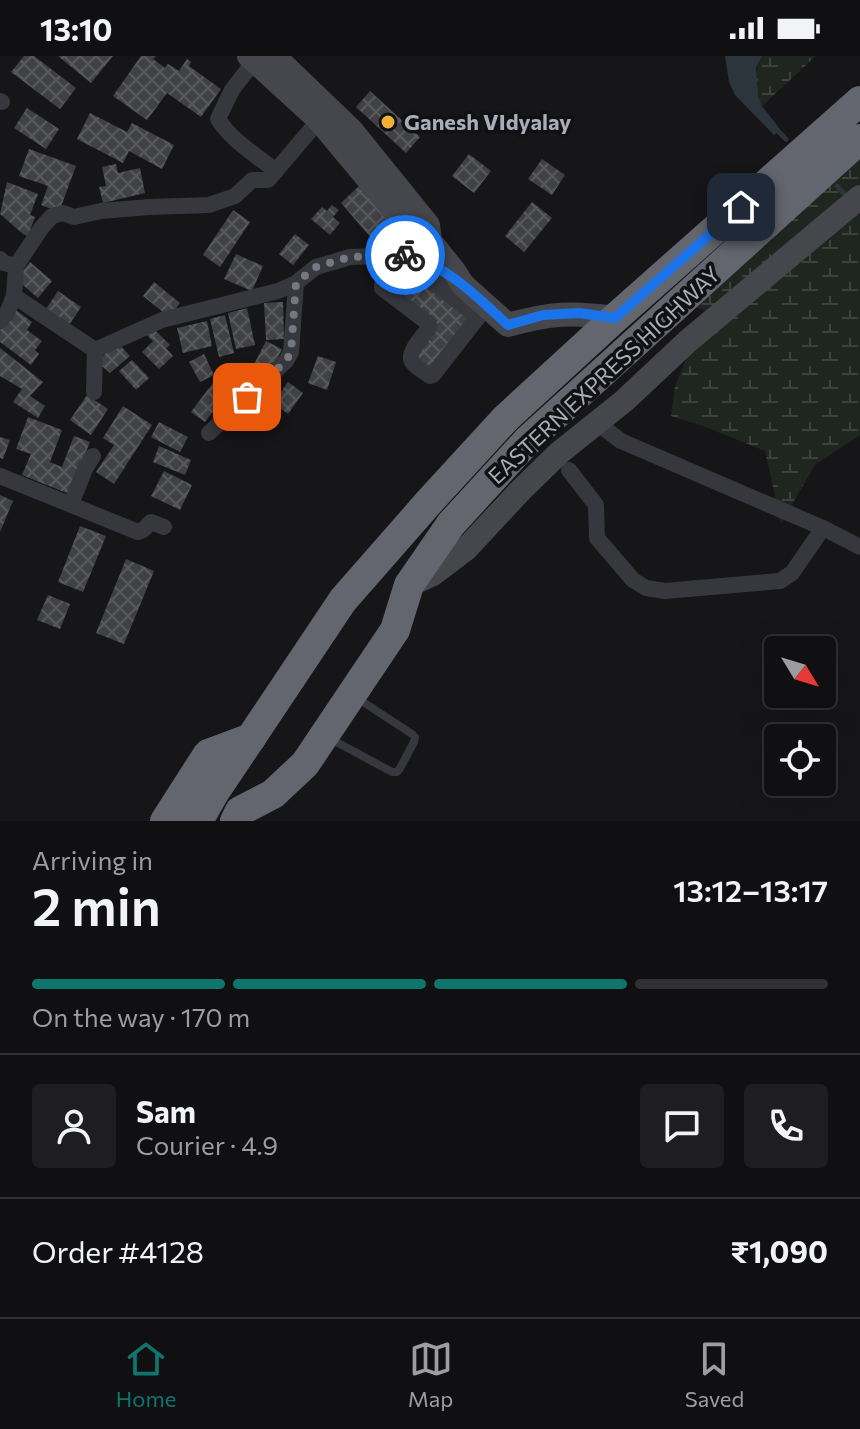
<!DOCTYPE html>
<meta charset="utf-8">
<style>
body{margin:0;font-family:Commissioner,sans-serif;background:#1e1e20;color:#f1f3f6;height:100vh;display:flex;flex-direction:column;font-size:30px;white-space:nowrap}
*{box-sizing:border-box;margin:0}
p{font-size:26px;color:#9c9d9f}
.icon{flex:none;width:44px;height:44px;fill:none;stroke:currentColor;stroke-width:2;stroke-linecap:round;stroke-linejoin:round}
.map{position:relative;height:765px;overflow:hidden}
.drawer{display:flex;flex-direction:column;background:#101012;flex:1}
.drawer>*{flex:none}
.needle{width:52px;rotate:128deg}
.buttons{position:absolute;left:764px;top:580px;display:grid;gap:16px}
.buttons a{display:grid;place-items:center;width:72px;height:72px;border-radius:8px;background:#101012;box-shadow:0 8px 32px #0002,0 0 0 2px #303032;font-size:40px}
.pin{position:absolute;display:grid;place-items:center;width:68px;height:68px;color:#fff;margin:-34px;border-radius:16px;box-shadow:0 4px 12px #0006}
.courier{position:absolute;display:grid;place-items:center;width:80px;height:80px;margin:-40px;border:6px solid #1a73e8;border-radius:50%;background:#fff;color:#222;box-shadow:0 2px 10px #0007}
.head em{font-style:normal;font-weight:600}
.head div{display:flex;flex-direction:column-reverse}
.head{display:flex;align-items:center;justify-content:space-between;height:136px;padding:0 32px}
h1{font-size:52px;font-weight:600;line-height:60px}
.bar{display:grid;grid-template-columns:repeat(4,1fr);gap:12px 8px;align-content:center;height:96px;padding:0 32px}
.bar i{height:10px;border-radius:6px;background:#303032}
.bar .on{background:#0f766e}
.bar p{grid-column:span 4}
.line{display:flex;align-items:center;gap:20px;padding:0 32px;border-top:2px solid #303032}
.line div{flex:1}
.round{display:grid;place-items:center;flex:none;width:84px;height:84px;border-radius:8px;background:#1e1e20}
.status{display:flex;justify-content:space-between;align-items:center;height:56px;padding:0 40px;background:#101012;direction:ltr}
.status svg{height:22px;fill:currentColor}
.menu{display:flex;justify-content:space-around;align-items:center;height:112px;border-top:2px solid #303032;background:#101012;font-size:22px;color:#9c9d9f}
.menu a{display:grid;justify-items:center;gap:4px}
.menu .on{color:#0f766e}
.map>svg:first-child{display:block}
.wetland{fill:url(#wetland-marsh)}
.water{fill:#2c353c}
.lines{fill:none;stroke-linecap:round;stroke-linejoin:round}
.stream{stroke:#2c353c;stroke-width:5}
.building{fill:url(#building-cross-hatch)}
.lane{stroke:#37383d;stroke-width:8}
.street{stroke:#37383d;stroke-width:16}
.secondary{stroke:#45474d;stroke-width:24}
.highway{stroke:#63666e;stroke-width:30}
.done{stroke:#757880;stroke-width:8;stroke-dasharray:0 14.4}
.route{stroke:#1a73e8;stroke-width:10}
.poi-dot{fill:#f2b134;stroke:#111113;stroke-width:3}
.labels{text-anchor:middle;stroke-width:7;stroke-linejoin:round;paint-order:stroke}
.poi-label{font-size:22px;font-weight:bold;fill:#a8adb8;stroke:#111113;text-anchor:start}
.street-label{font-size:22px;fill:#a8adb8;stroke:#111113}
</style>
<div class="status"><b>13:10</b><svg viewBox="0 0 49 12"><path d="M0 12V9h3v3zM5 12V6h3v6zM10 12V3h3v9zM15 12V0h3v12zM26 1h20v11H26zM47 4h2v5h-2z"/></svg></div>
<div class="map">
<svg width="860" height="765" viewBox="0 0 860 765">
<defs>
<pattern id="wetland-marsh" width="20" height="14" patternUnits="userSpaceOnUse" patternTransform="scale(2)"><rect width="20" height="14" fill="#1e261f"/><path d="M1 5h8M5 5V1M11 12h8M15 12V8" fill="none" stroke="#3c433d"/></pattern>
<pattern id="building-cross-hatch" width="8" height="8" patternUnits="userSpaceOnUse" patternTransform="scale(2)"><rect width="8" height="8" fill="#404145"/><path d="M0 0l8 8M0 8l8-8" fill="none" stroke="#595a5e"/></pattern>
</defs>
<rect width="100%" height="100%" fill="#161618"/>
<g class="wetland">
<path d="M762,0h54l-54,50c-7,-17 -9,-34 0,-50z"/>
<polygon points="860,102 860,379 815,409 781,467 765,395 703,370 671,360 675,330 706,255 693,249"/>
</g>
<polygon class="water" points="725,0 762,0 756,12 758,39 762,50 780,73 774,79 735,39 729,26"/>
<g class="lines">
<g class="stream">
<polyline points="774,71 786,83"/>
<polyline points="837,130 847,141"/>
</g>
</g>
<g class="building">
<polygon points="24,0 34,0 76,32 60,53 11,16"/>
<polygon points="58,0 113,0 91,27"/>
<polygon points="141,0 156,0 153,3 165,12 168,8 179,15 187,3 191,6 189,10 221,33 201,61 167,37 147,64 113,40"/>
<polygon points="370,35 420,81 406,97 356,51"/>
<polygon points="27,52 59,73 46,93 14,72"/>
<polygon points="90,57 127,76 132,67 174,89 162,113 129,95 123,107 77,83"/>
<polygon points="29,93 76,110 59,156 41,149 48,130 19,120"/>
<polygon points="469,98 491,115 474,137 452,120"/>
<polygon points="542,103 565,119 552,139 528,123"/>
<polygon points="116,108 118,117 140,112 145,137 103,147 99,131 106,130 102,111"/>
<polygon points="7,126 38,138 30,159 35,161 28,180 23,178 0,158"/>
<polygon points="359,130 399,175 380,192 341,147"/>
<polygon points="532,146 552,162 524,196 505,180"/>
<polygon points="332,149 339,154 333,161 340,167 330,179 311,163 322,151 327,155"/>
<polygon points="233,154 250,166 220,211 203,199"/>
<polygon points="295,178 309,189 293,209 279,198"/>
<polygon points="236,198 263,210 252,235 224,223"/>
<polygon points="30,206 52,225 38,242 16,223"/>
<polygon points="403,207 474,260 431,318 413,305 433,268 385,232"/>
<polygon points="154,226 180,247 169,261 143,240"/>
<polygon points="58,235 81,251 69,269 46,253"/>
<polygon points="283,246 284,283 266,284 264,247"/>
<polygon points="247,252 255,289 236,293 228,257"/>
<polygon points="16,254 32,266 27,274 42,285 35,294 39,298 31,309 0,286 0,274"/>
<polygon points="225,259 234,297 219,301 210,263"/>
<polygon points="207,265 212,290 183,297 177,272"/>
<polygon points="153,272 170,289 166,292 173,300 159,313 142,296 153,285 146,278"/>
<polygon points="266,285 282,293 269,320 252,312"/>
<polygon points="117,286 130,300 110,317 97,306"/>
<polygon points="0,292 43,326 30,340 45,350 38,362 13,346 22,333 0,320"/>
<polygon points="204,298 214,319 200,326 189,306"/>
<polygon points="318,300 336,306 327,334 308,327"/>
<polygon points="132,304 149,322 136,334 119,315"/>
<polygon points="218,320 232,331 205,366 191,356"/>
<polygon points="288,326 303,337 288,358 273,347"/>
<polygon points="87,339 108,353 91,379 70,364"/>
<polygon points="123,350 152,369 114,428 96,416 114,389 103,382"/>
<polygon points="28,361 62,374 50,406 62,411 74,380 90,386 69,438 22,419 31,398 16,393"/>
<polygon points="159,366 188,381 180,396 151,381"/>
<polygon points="0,381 10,384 3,403 0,402"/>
<polygon points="159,390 191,404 185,419 153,406"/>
<polygon points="164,415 192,429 180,454 151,440"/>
<polygon points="0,439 13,445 0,476"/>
<polygon points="80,470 106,480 83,536 58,526"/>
<polygon points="126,503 154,515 124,588 96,577"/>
<polygon points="48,539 70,548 60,573 37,564"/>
</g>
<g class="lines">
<polyline class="lane" points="329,682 392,716 397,716 399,714 414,686 415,681 412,678 357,642"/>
<g class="street">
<path d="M258,0l-26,34 -14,29c13,21 39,37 58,52"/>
<polyline points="0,45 2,46"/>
<polyline points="0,203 4,207 16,210"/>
<polyline points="14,240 95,294"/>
<path d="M478,261l-74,-57 -3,1 -19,23v4l47,36v4c-6,8 -24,26 -16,35 3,5 12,9 17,13l3,-1 49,-63 4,-7"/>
<polyline points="0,265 7,257 14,240 16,210 42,171 52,160 63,157 74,161 101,155 149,151 209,149 235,140 252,124 268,124 325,57"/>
<polyline points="95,294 162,264 278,235 296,227 316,211 350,201 406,199 427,204 450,220"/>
<polyline points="94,336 95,294"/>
<polyline points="597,367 621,385 823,472"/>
<polyline points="209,377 286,305 291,296 296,227"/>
<polyline points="569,414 596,449 597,482 633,524 646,532 665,535 780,525 792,517 823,472 860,491"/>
<polyline points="0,420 138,476 143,474 151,466 164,471"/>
<polyline points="71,448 85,413 93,400"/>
</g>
<g class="secondary">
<polyline points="249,0 319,64 414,178 430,185 428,169 352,75 274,0"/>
<path d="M430,185l24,30 9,14 45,40c43,-12 64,-13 107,-7"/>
<polyline points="409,529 433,518 466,493 520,435 559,397 624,345 688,285 860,141"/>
</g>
<g class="highway">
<polyline points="165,765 208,698 251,682"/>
<polyline points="198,765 214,737 343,544 428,447 506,362 615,262 860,45"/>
<polyline points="235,765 240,755 273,738 305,708 395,574 409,529 451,468 529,383 860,83"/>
</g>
</g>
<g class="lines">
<polyline class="done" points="247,341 286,305 291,296 296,227 316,211 350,201 405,199"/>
<path class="route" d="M405,199c41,9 72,42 103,70l35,-10 36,-2 36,5 126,-111"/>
</g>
<circle class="poi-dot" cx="388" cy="66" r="8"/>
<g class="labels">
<g class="poi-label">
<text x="404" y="74">Ganesh VIdyalay</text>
</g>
<g class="street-label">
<text transform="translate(604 319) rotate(-43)" y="8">EASTERN EXPRESS HIGHWAY</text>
</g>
</g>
</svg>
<div class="buttons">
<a><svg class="needle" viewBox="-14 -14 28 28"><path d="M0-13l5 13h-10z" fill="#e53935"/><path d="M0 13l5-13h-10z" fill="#9c9d9f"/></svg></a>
<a><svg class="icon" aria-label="locate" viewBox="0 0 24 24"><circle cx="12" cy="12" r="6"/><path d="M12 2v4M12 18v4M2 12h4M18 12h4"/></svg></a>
</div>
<div class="pin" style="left:247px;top:341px;background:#ea580c"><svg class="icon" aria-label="bag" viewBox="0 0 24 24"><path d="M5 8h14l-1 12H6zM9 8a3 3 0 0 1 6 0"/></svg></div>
<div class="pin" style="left:741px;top:151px;background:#1f2937"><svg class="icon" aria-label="home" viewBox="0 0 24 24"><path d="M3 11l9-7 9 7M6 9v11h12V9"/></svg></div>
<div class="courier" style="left:405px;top:199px"><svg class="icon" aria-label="bike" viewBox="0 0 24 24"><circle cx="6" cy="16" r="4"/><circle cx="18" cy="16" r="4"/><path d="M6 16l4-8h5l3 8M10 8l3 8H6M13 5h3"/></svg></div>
</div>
<section class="drawer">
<div class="head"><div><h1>2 min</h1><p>Arriving in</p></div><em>13:12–13:17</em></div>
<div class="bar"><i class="on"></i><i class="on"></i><i class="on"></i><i></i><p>On the way · 170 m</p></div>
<div class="line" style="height:144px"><a class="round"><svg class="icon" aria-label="person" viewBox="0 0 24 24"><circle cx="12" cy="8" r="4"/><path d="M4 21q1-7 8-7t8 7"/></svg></a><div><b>Sam</b><p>Courier · 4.9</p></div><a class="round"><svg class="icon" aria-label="chat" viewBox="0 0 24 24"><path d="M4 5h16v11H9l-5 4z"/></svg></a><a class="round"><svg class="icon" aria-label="phone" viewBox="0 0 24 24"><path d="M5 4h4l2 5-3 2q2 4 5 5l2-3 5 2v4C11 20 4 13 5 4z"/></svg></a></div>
<div class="line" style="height:104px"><div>Order #4128</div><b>₹1,090</b></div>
</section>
<nav class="menu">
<a class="on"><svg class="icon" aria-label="home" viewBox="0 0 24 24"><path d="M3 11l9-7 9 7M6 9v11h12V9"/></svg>Home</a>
<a><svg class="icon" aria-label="map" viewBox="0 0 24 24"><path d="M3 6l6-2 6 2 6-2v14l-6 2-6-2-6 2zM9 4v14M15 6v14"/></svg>Map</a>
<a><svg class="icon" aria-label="saved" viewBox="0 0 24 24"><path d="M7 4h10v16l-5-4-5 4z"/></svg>Saved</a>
</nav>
